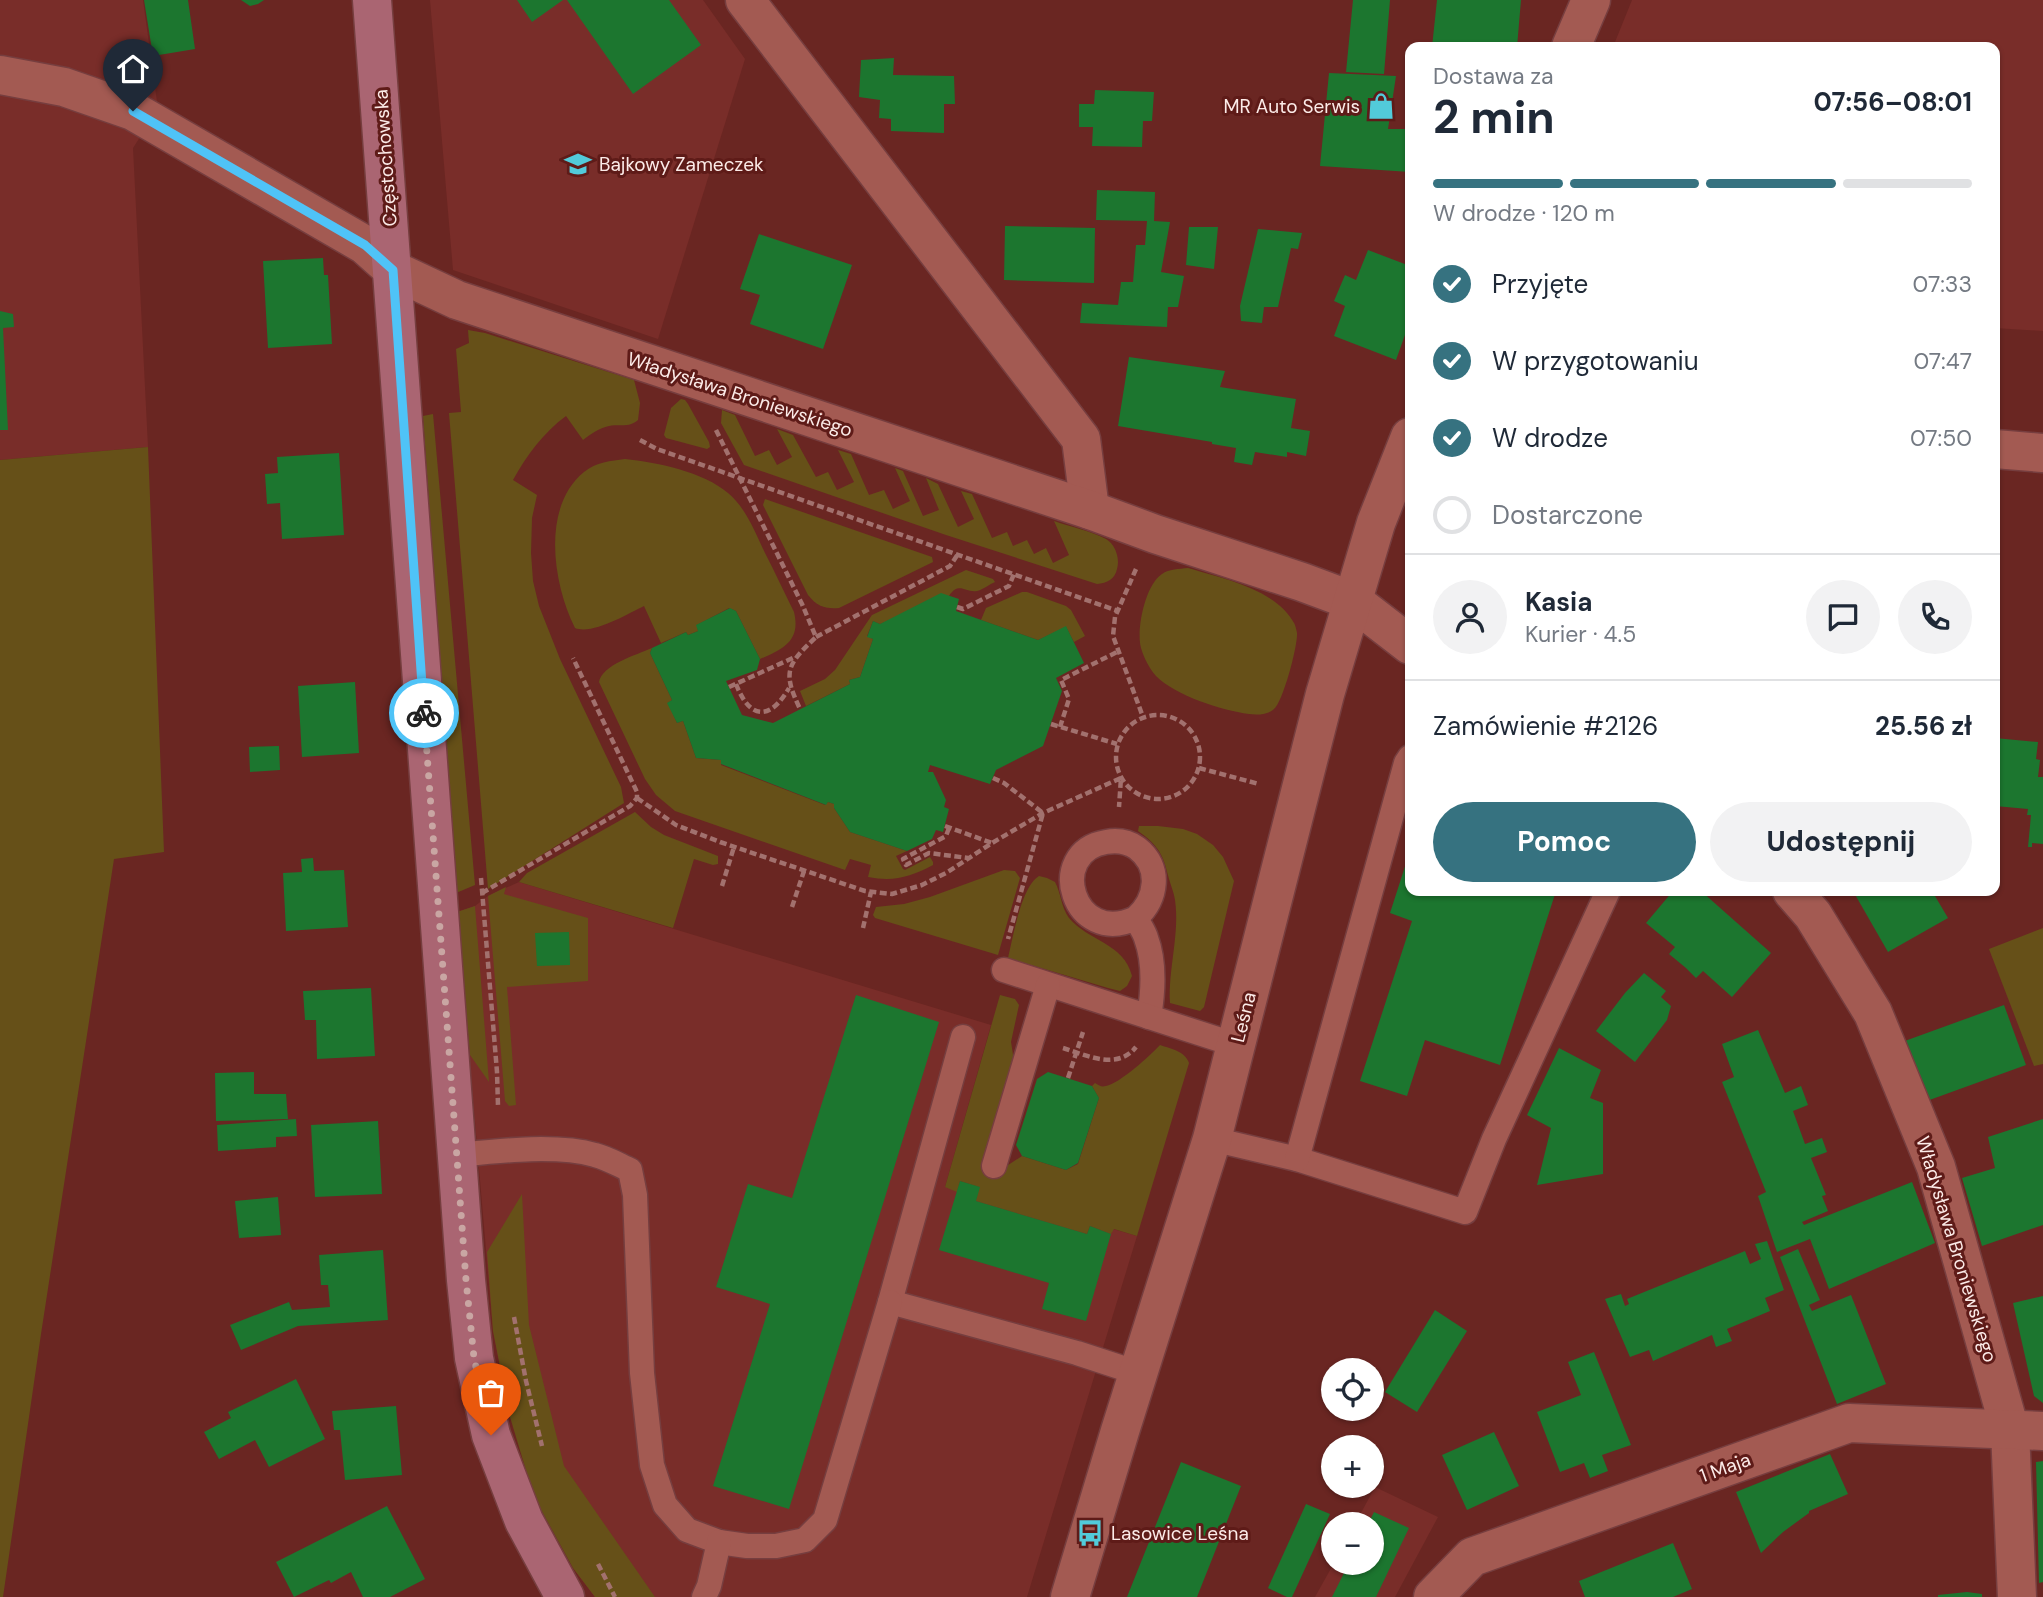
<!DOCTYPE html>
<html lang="pl">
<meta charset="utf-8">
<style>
body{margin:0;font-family:"DM Sans",sans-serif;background:#f2f2f3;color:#1f2937;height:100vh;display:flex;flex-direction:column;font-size:26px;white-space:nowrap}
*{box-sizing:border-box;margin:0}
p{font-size:23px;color:#747a83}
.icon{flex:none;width:38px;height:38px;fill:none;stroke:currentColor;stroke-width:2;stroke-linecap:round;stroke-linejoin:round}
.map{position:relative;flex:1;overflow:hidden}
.drawer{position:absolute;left:1405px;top:42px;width:595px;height:854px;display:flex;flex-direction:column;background:#fff;border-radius:14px;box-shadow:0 2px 5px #0004}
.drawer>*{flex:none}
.fabs{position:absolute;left:1321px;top:1358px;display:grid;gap:14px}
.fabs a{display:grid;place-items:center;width:63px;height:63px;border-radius:50%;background:#fff;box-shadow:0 2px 5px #0004;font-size:35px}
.pin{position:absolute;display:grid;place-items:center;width:60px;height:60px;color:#fff;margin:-72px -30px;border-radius:50% 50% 50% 0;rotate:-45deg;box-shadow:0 0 7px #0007}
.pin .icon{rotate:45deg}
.courier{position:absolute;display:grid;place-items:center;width:70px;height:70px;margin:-35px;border:5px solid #4fc3f7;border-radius:50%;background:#fff;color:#222;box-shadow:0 2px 9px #0007}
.head em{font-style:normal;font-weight:700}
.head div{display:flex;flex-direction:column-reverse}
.head{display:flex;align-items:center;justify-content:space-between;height:119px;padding:0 28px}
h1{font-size:46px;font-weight:700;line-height:52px}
.bar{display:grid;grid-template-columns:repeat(4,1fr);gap:10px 7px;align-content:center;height:84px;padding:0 28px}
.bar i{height:9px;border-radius:5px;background:#e0e1e3}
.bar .current{background:#367280}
.bar p{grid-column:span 4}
.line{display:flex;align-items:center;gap:18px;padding:0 28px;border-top:2px solid #e0e1e3}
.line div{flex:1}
.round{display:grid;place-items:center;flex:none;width:74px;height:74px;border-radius:37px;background:#f2f2f3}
ol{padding:0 28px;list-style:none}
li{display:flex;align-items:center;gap:21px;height:77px}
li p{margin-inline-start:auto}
li .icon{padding:7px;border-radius:50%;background:#367280;color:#fff;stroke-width:4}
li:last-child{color:#747a83}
li i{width:38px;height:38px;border:4px solid #e0e1e3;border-radius:50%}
.cta{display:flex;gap:14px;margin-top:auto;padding:14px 28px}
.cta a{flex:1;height:80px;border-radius:42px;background:#367280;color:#fff;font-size:28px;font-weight:700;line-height:80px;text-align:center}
.cta a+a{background:#f2f2f3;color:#1f2937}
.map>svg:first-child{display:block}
.built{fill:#792d29}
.green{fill:#665018}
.building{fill:#1c762f}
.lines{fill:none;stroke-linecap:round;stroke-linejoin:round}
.lane-casing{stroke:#763e3f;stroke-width:27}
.street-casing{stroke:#763e3f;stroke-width:41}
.secondary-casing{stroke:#763e3f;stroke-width:41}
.path{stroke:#a2716e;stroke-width:4.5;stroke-dasharray:7 3.5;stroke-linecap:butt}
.lane{stroke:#a35a52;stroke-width:24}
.street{stroke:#a35a52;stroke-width:38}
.secondary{stroke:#aa6572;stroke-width:38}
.done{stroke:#c9a6a3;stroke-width:7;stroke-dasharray:0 12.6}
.route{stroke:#4fc3f7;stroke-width:9}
.labels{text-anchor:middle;stroke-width:6;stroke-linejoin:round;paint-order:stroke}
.poi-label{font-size:19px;fill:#fcebe8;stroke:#5e1b18;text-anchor:start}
.street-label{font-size:19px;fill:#fcebe8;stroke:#5e1b18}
</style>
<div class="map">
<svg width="2043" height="1597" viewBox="0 0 2043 1597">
<rect width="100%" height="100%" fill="#6a2622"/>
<g class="built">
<polygon points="0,0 143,0 158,109 133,148 148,447 0,460"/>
<polygon points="430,0 703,0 745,59 658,339 453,270"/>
<polygon points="1632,0 2043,0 2043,331 1995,328 1995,47 1613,47"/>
<polygon points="519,882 991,1025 945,1187 960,1181 980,1187 1087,1234 1090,1226 1111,1233 1113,1229 1137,1236 1027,1597 595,1597 573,1568 510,1417 493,1331 457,912 475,906 488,896"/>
<polygon points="1375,1487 1438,1517 1395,1597 1315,1597 1334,1563 1372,1563 1372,1524 1355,1524"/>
</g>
<g class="green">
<path d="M468,330l17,3 149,47 6,23 -2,17c-9,8 -18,4 -29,6 -10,2 -18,8 -26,14l-17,-24c-23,17 -39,39 -53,64l24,15 -5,23 -1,35 2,28 6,25 21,53 61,128 3,16 -136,86 -39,-476 12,-1 -5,-63 13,-6z"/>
<polygon points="681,399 685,400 688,404 709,442 710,447 707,449 666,438 664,435 671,408"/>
<path d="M722,410l13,5 20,41 14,-6 8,15 15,-8 -15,-28 16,6 23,42 12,-5 9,18 17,-8 -16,-32 13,4 18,41 15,-5 9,19 17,-8 -15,-33 8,3 20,45 16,-6 -13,-32 12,6 20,43 16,-8 -13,-28 11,3 20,44 15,-6 6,14 14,-6 7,14 12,-6 7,15 16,-8 -15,-34c14,5 40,11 52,18 10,6 14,20 11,30 -2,10 -10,14 -20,15l-151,-49 -202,-70 -23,-42z"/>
<polygon points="433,414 475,885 456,893 423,416"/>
<polygon points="148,447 164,852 114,859 41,1334 3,1597 0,1597 0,460"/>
<path d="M625,459c31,3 79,13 103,34 18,15 27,39 37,60 10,19 19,39 29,59 7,29 -11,37 -34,47l-24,-48 -7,-3 -32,17 1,6 -10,4 -2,-3 -25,11 -17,-37c-17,8 -51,29 -69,22 -22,-44 -34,-121 9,-156 12,-10 27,-11 41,-13z"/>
<path d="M765,499l167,58 1,5 -94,46c-15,1 -22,-2 -31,-13l-45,-90z"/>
<path d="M1188,568c33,10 88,21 106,55 1,1 3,9 3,10 1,12 -14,69 -23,76 -6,6 -18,6 -25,5 -28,-4 -73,-18 -93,-38 -7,-8 -12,-18 -15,-28 -5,-18 4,-63 21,-74 7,-5 17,-5 26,-6z"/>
<path d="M966,570l27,9 2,3c-5,2 -13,8 -18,9 -12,2 -18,-10 -28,5l-69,28 -7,-3 -6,15 6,3 -13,38 -11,3 1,4 -44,22 -6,-15 25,-12 10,-9 37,-55z"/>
<polygon points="1022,592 1027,592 1066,606 1071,610 1085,636 1074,642 1066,627 1038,640 981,620 986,608"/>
<path d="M652,648l-2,5 22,47 -4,3 9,20 6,-2 13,37 25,2v5l104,40 3,-3 6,2v4l16,24 57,19 -11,5 7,13 2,1 25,-13 3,5v3c-23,12 -39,17 -65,12l3,-12 -21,-6 -5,11 -170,-59 -19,-16 -11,-16 -46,-97c3,-17 37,-27 53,-34z"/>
<polygon points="635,812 651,827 664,835 718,856 718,864 713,865 694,859 673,928 519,882 527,873"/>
<path d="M1139,826h19l25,3 14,5 16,11 10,12 11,24 -30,126 -4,4 -30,-8c-2,-34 10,-69 5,-103 -1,-7 -4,-14 -6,-21 -6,-25 -10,-33 -31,-48z"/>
<polygon points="1004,870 1015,871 1020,878 998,955 875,918 873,915 876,907 904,904 930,897"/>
<path d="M1039,876l8,2 8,4c6,11 6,25 14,36 19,23 55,25 63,58l-5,10 -7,5 -12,-3 -100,-30c5,-20 13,-71 31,-82z"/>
<polygon points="506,887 504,894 588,918 588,981 507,987 516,1105 509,1106 505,1101 488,896"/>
<polygon points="475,906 489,1082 470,1055 457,912"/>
<polygon points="2043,928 2043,1064 2034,1066 1989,949"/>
<path d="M1000,995l15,4 4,6 -8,37 3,19 -32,106 14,6 26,-17 44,14 12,-6 21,-66 -7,-12 3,-3c5,3 6,4 11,3 13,-2 45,-31 54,-41 11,4 25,6 29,18l-52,173 -23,-7 -3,5 -21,-8 -3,8 -111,-33 3,-14 -19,-6 -3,11 -12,-5z"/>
<polygon points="522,1194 529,1325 564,1466 655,1597 595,1597 573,1568 534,1497 510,1417 493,1331 487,1252"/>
</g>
<g class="building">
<polygon points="144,0 188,0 195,49 153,56"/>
<polygon points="241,0 264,0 258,4 250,6"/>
<polygon points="517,0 563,0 532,22"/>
<polygon points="567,0 669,0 701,45 633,94"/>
<polygon points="1353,0 1390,0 1384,74 1346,72"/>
<polygon points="1437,0 1521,0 1517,47 1432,47"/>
<polygon points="894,58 893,75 954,76 955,104 944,104 944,133 891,131 891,119 879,118 880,100 859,97 861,60"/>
<polygon points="1329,73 1396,76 1388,129 1410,129 1410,172 1320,166"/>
<polygon points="1095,90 1154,92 1152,121 1143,121 1142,147 1092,146 1093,127 1079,127 1079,104 1094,104"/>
<polygon points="1097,190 1155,192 1154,221 1170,222 1161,272 1184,276 1178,307 1168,307 1167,327 1080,323 1082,303 1118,305 1121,282 1133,282 1136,245 1145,245 1147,221 1096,220"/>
<polygon points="1005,226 1095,228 1094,283 1004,280"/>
<polygon points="1189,227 1218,227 1214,269 1186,265"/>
<polygon points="1258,229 1302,233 1298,249 1291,248 1278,307 1264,307 1262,323 1241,321 1240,306"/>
<polygon points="759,234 852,265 823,349 750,324 760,295 740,289"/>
<polygon points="1368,250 1410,266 1410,321 1396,360 1334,336 1345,306 1334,301 1345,275 1356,280"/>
<polygon points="323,258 324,275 328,275 332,344 268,348 263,261"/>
<polygon points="0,311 13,314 14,327 3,328 8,430 0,430"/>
<polygon points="1129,357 1225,371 1220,387 1296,399 1291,428 1310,431 1306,456 1287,452 1287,457 1255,452 1252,465 1234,462 1236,448 1212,444 1212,442 1118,426"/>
<polygon points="339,453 344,535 282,539 280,503 267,504 265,474 278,473 277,457"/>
<polygon points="941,593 959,599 956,611 1038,640 1066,626 1084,663 1056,678 1062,691 1043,746 996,770 990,784 930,765 928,772 933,772 946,800 944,807 949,809 943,832 936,830 932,839 907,851 850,832 834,808 834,804 828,802 826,805 721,764 721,760 696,758 683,721 677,723 667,703 672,700 650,653 652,648 686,632 688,635 698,631 696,625 730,608 736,611 760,659 757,670 726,681 742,715 773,723 850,684 849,680 860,677 873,639 867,637 873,621 880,624"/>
<polygon points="355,682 359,753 302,757 298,686"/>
<polygon points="1995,738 2038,742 2036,759 2040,760 2038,777 2043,777 2043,844 2032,843 2032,847 2028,847 2031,815 2027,815 2028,809 1995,806"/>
<polygon points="279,746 280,770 250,772 249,747"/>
<polygon points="1410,851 1410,891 1556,891 1500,1065 1425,1040 1407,1096 1360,1081 1412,921 1390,913"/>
<polygon points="313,858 314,871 344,870 348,927 286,931 283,873 302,872 301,859"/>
<polygon points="1673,891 1701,891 1771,953 1732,997 1703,971 1696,978 1686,968 1669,954 1675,947 1646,923"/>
<polygon points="1853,891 1932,891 1948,918 1888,952"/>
<polygon points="569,932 570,965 537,966 535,933"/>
<polygon points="1644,973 1666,991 1661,997 1671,1006 1667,1020 1635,1062 1596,1031 1625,993"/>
<polygon points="371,988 375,1056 317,1059 316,1020 305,1020 303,991"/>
<polygon points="856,995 939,1022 789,1509 713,1486 770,1304 716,1287 748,1184 792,1198"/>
<polygon points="2004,1005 2026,1065 1924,1102 1902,1042"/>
<polygon points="1758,1030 1785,1093 1801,1086 1808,1105 1793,1111 1805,1144 1822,1138 1827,1152 1811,1158 1826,1195 1822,1196 1828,1211 1802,1222 1804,1225 1912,1182 1935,1243 1829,1289 1810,1239 1777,1252 1758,1196 1766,1192 1722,1082 1734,1077 1722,1044"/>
<polygon points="1559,1048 1601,1070 1590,1098 1603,1103 1603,1174 1537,1185 1551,1128 1527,1115"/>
<polygon points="254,1072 254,1094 286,1094 288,1119 216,1121 215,1073"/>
<polygon points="1048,1072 1092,1086 1099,1098 1078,1163 1066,1170 1022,1156 1016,1145 1037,1079"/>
<polygon points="296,1119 297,1136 276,1137 276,1147 218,1151 217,1125"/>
<polygon points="2043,1119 2043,1225 1982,1246 1962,1178 1995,1168 1988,1137"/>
<polygon points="378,1121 382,1194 315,1197 311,1125"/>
<polygon points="960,1181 980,1187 976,1201 1087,1234 1090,1226 1111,1234 1086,1321 1042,1309 1049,1283 939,1250"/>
<polygon points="278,1197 281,1235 239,1238 235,1201"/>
<polygon points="1767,1241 1784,1290 1765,1298 1770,1311 1727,1329 1732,1341 1716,1347 1712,1335 1653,1361 1649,1350 1630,1357 1605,1299 1621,1294 1625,1306 1629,1304 1627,1299 1745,1251 1750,1264 1761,1259 1755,1244"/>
<polygon points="1798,1249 1820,1300 1809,1305 1812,1311 1851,1295 1886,1384 1837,1404 1780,1257"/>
<polygon points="383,1250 388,1320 298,1326 241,1350 230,1325 289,1302 292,1310 330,1307 328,1285 321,1285 319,1255"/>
<polygon points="2043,1296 2043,1403 2034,1396 2013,1303"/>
<polygon points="1435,1310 1467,1331 1417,1412 1385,1392"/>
<polygon points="1594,1352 1631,1445 1602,1455 1608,1471 1590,1478 1584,1463 1560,1472 1537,1412 1581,1395 1568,1362"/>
<polygon points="296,1379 325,1439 269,1467 255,1440 219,1459 204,1432 231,1418 228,1412"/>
<polygon points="396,1406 402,1475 345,1480 340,1430 334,1430 332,1411"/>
<polygon points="1494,1432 1519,1486 1467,1510 1442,1455"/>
<polygon points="1830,1454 1848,1494 1809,1511 1809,1513 1783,1532 1761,1553 1736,1492"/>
<polygon points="2043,1461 2043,1582 2039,1583 2036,1462"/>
<polygon points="1181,1462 1241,1486 1197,1597 1127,1597"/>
<polygon points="1306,1504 1330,1514 1292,1597 1287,1597 1268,1588"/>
<polygon points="387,1506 425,1579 390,1597 363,1597 351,1572 331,1583 329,1580 294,1597 276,1562"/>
<polygon points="1374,1512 1409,1528 1376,1597 1332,1597 1349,1563 1372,1563 1372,1524 1368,1524"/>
<polygon points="1673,1543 1692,1589 1673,1597 1585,1597 1579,1581"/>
<polygon points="1967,1592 1982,1594 1982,1597 1938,1597 1938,1595"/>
</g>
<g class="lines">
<defs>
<g id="lane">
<path d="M1136,918c-63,30 -91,-66 -30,-76 11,-2 21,-1 31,6 25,19 20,51 -1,70 3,7 8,13 10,20 9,24 7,55 3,79"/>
<polyline points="1004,970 1236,1045"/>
<polyline points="963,1037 890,1302 1077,1353 1138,1373"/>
<polyline points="1212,1139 1297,1159 1465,1212 1494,1139 1608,891"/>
<path d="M457,1155c40,-4 99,-11 138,0 12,3 24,10 35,15l5,25 7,178 10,92 13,40 22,25 32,12 28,4h29l29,-6 20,-20 65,-218"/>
<polyline points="1297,1159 1406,763 1410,757"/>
<polyline points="994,1166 1048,985"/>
<polyline points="704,1597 709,1586 719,1542"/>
</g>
<g id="street">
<polyline points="745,0 1081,439 1090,510"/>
<polyline points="1571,47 1591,0"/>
<polyline points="0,75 64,87 133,111 365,245 393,270 457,300 1090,510 1155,534 1302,582 1353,601 1410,645"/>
<polyline points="1995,449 2043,453"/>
<polyline points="1792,891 1813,915 1873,1013 1936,1167 2010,1430 2017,1597"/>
<polyline points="1070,1597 1120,1431 1212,1139 1325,694 1376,523 1410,437"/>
<polyline points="1433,1597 1472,1557 1849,1423 2043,1431"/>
</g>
<polyline id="secondary" points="372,0 466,1280 474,1358 491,1435 524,1521 565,1597"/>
</defs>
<use href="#lane" class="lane-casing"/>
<use href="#street" class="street-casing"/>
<use href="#secondary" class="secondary-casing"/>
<g class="path">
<path d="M716,430l86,174 14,33c-29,28 -34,34 -16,72"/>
<polyline points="640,440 657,449 1118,611"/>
<polyline points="1136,569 1115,617 1113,636 1143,717"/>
<polyline points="957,607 963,609 1009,586 1014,574"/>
<polyline points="816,637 950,566 958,554"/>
<path d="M736,684c14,36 34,37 53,4"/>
<polyline points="729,687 795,657"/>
<circle cx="1158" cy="757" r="42"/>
<polyline points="1051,724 1117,744"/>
<polyline points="1060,727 1069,699 1061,680 1119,651"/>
<polyline points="1199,768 1259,784"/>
<polyline points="993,778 1004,783 1043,813 1008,939"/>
<polyline points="637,798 676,825 720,842 865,891 892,894 922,885 946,873 992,843 1043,813 1121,778 1119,807"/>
<polyline points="945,826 992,843"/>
<polyline points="949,828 946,836 903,859 906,865 929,853 968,858"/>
<polyline points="481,878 497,1072 498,1106"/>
<polyline points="722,886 734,847"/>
<polyline points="482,893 630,806 637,798 637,792 573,658"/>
<polyline points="792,907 804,871"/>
<polyline points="863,928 871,892"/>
<path d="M1063,1048c23,7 54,23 73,-1"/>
<polyline points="1068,1078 1083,1032"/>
<polyline points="514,1317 526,1381 542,1446"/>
<polyline points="598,1564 615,1597"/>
</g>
<use href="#lane" class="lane"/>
<use href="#street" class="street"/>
<use href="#secondary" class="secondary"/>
</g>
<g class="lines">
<polyline class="done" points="424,713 466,1280 474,1358 491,1435"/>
<polyline class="route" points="133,111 365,245 393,270 424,713"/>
</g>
<defs>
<symbol id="shop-bare" viewBox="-9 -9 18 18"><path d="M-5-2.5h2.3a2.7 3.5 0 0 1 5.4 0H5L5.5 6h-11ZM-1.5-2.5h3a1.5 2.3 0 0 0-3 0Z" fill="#52cbda" stroke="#5e1b18" stroke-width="2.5" paint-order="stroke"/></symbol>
<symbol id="school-bare" viewBox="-9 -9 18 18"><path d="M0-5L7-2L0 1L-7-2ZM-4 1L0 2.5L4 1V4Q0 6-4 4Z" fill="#52cbda" stroke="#5e1b18" stroke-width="2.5" paint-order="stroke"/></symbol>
<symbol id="bus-bare" viewBox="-9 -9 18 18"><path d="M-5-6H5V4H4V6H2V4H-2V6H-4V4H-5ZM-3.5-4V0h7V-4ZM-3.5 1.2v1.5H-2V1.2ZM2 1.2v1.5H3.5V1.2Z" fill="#52cbda" stroke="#5e1b18" stroke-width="2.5" paint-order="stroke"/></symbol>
</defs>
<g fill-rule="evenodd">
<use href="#shop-bare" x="1362" y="87" width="38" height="38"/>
<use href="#school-bare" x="559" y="145" width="38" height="38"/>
<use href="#bus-bare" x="1071" y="1514" width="38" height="38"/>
</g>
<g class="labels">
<g class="poi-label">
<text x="1360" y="113" text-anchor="end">MR Auto Serwis</text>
<text x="599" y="171">Bajkowy Zameczek</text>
<text x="1111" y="1540">Lasowice Leśna</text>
</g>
<g class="street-label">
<text transform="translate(385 158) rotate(-94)" y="7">Częstochowska</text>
<text transform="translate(740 394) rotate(18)" y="7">Władysława Broniewskiego</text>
<text transform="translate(1243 1017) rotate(-76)" y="7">Leśna</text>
<text transform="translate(1957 1249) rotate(73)" y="7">Władysława Broniewskiego</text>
<text transform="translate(1725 1467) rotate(-20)" y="7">1 Maja</text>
</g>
</g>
</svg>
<div class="fabs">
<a><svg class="icon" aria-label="locate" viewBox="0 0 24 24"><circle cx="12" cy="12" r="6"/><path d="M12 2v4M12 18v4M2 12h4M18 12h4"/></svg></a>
<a>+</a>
<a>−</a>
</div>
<div class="pin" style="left:491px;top:1435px;background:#ea580c"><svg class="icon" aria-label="bag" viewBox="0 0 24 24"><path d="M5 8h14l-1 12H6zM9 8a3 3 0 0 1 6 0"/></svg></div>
<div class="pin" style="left:133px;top:111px;background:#1f2937"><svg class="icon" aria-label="home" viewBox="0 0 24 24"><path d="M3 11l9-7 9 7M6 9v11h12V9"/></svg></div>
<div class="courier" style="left:424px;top:713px"><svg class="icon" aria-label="bike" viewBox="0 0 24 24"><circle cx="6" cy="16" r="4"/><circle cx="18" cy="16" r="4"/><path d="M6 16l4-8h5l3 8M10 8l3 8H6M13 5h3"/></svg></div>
<section class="drawer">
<div class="head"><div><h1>2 min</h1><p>Dostawa za</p></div><em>07:56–08:01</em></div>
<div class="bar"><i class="current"></i><i class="current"></i><i class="current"></i><i></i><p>W drodze · 120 m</p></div>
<ol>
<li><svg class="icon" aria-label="check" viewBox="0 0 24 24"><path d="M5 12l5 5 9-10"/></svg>Przyjęte<p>07:33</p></li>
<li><svg class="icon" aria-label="check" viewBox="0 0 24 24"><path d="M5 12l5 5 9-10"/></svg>W przygotowaniu<p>07:47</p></li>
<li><svg class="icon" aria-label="check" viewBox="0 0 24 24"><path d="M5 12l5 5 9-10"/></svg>W drodze<p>07:50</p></li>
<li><i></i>Dostarczone</li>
</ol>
<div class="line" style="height:126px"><a class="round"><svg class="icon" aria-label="person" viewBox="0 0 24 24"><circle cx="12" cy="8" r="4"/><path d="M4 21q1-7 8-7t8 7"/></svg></a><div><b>Kasia</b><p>Kurier · 4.5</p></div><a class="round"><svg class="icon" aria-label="chat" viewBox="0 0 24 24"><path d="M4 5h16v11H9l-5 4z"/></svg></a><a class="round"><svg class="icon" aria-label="phone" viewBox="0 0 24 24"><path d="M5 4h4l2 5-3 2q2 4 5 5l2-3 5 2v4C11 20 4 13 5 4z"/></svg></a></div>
<div class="line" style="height:91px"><div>Zamówienie #2126</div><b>25.56 zł</b></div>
<div class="cta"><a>Pomoc</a><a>Udostępnij</a></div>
</section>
</div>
